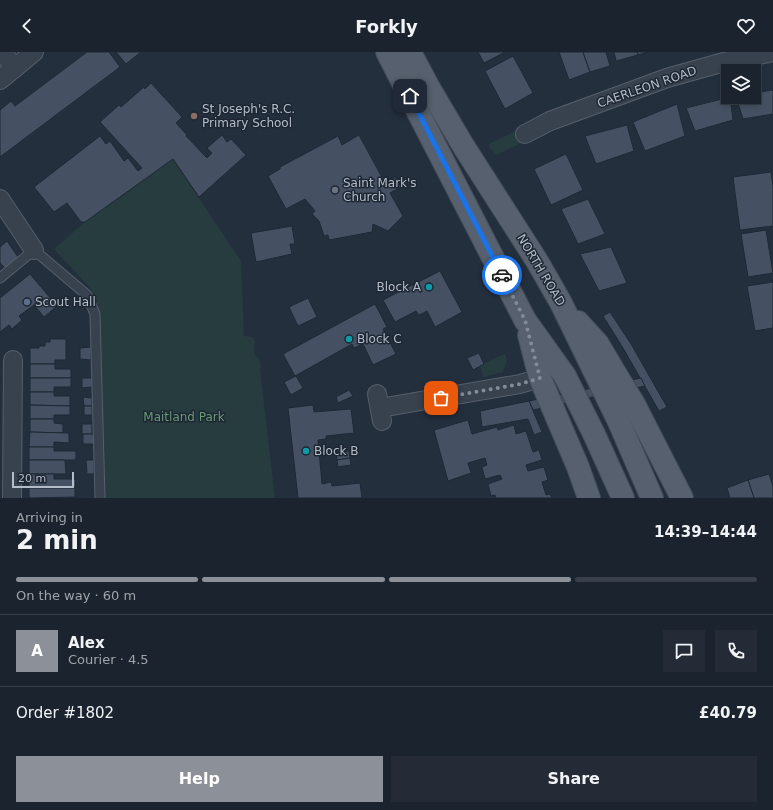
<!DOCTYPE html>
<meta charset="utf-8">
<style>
body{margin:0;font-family:"DejaVu Sans",sans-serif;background:#242b36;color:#f1f3f6;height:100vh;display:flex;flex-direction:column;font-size:15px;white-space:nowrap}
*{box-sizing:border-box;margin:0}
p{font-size:13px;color:#a0a4aa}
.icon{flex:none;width:22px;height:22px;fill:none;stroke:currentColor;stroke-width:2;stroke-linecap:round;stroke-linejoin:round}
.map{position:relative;height:446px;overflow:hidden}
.sheet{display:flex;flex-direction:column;background:#1b232e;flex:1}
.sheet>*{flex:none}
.fabs{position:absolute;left:721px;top:12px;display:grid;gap:8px}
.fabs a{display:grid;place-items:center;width:40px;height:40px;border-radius:0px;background:#1b232e;box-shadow:0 2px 6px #0003,0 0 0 1px #39404a;font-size:20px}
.scale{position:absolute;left:12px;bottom:10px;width:62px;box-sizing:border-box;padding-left:4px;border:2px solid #b4bcc9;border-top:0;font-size:11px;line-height:14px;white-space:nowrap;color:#b4bcc9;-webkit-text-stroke:3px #1d2633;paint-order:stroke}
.pin{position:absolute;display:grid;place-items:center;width:34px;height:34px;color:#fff;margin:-17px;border-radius:8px;box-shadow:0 2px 6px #0006}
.courier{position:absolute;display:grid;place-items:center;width:40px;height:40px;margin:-20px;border:3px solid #1a73e8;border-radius:50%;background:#fff;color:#222;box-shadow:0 1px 5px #0007}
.head em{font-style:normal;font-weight:700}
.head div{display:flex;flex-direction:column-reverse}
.head{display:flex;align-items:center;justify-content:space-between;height:68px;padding:0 16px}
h1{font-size:26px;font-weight:700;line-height:30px}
.bar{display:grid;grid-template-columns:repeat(4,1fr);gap:6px 4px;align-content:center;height:48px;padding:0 16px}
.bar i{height:5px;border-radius:3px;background:#39404a}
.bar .selected{background:#8c9099}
.bar p{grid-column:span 4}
.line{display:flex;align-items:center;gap:10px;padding:0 16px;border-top:1px solid #39404a}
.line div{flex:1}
.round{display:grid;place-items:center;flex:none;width:42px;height:42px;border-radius:0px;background:#242b36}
.action{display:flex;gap:8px;margin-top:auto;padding:8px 16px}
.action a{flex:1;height:46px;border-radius:0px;background:#8c9099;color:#fff;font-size:16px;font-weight:700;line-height:46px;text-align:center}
.action a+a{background:#242b36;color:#f1f3f6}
header{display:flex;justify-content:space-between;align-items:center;height:52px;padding:0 16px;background:#1b232e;font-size:18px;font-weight:700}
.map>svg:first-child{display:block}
.green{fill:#263c3f}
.building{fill:#455162;stroke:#1f2835}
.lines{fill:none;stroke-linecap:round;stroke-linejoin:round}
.lane-casing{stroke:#565f6c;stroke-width:11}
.street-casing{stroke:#565f6c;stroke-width:20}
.primary-casing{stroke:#414a57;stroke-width:24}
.lane{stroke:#38414e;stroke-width:9}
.street{stroke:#38414e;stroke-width:18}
.primary{stroke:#56606e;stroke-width:22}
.done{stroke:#828b98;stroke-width:4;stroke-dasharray:0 7.2}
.route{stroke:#1a73e8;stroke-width:5}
.education-dot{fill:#8d6e63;stroke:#1d2633;stroke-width:1.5}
.worship-dot{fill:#6b7280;stroke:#1d2633;stroke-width:1.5}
.culture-dot{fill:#0f9aa8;stroke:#1d2633;stroke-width:1.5}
.service-dot{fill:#5c6f8a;stroke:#1d2633;stroke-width:1.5}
.labels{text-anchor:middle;stroke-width:3;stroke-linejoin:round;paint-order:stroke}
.street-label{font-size:12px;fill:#b4bcc9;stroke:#1d2633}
.poi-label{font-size:12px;fill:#b4bcc9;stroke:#1d2633;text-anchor:start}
.park-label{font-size:12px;fill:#6b9a76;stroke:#1d2633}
</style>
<header><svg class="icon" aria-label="back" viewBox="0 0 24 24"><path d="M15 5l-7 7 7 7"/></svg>Forkly<svg class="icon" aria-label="heart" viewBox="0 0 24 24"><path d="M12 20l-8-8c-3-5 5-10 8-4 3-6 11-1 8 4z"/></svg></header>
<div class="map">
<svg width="773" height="446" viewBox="0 0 773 446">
<rect width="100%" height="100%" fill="#242f3e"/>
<g class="green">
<polygon points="520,77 525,89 496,103 489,95 489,92"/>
<path d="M173,107l68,102 3,75 9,1 2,3 -1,14c5,4 8,8 6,15l15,129h-171l-5,-187 -4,-15 -4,-7 -37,-40 31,-27z"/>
<polygon points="505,302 507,308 503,320 483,325 480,314 484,312 484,311"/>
</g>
<g class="building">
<polygon points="87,0 109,0 120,15 0,105 0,58 11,49 15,54"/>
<polygon points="116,0 141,0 126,12"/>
<polygon points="478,0 505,0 484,11"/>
<polygon points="559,0 583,0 590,20 569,28"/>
<polygon points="583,0 606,0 610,14 590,20"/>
<polygon points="614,0 637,0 638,3 616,9"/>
<polygon points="637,0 649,0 638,3"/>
<polygon points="513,4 533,41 505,57 485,19"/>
<polygon points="151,31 182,65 176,71 187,83 186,84 207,106 212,101 207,96 222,83 227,90 231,87 246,103 199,145 173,107 85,170 81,170 67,151 54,160 34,135 100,84 106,92 110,89 124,109 128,106 138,119 142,116 100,70 119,53 121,55 144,35 145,37"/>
<polygon points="773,38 773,62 743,67 736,45 754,45 754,41"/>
<polygon points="730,45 733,68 695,79 686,56"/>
<polygon points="677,52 685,84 645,99 633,70"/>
<polygon points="627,73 634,99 596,112 585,84"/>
<polygon points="359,83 385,131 396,125 401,135 390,141 403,164 388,179 373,172 372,180 329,188 328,183 324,184 319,169 312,162 315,159 305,147 286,157 268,124 280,117 280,115 338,84 342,93"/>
<polygon points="566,102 583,138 551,153 534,117"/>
<polygon points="771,120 773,134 773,174 740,178 733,125"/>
<polygon points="588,147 605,182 578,192 561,157"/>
<polygon points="292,174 295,192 290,192 292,202 256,210 251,181"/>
<polygon points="766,178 773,221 748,225 741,182"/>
<polygon points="7,189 18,205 5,216 0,211 0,195"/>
<polygon points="611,195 627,231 599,239 580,202"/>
<polygon points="440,219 462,260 435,275 427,259 419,263 416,259 395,270 383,248"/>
<polygon points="30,222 57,254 44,265 34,253 19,264 22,268 12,277 9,273 0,280 0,246"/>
<polygon points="773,230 773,276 755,279 747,234"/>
<polygon points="308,246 317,265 298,274 289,255"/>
<polygon points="375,252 387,275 383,277 396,302 373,313 363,292 354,296 352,292 295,324 283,302"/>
<polygon points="610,260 631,292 667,355 659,359 623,296 603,264"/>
<polygon points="50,287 66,287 66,308 55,308 55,312 30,312 30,296 39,296 39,294 45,294 45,290 50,290"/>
<polygon points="91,295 91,308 80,307 80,296"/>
<polygon points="479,301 484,312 473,318 467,306"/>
<polygon points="30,312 55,312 55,317 71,317 71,326 30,326"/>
<polygon points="296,324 303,336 291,343 284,330"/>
<polygon points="30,326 71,326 71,335 54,335 54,340 30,340"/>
<polygon points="82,326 92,326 92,335 82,336"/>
<polygon points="641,326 645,334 533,358 529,349"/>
<polygon points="349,338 353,344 338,351 336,345"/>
<polygon points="30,340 54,340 54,344 70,344 70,354 30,353"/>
<polygon points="83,345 92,346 92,354 84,354"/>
<polygon points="529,349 542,380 534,383 528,367 482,375 480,359"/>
<polygon points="30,353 70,354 70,363 54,363 54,367 30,367"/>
<polygon points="313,353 314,360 351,357 354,381 326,384 326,387 318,388 322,432 331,430 332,434 360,431 362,446 298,446 288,356"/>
<rect x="84" y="354" width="8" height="9"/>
<polygon points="30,367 54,367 54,371 63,372 63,381 30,380"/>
<polygon points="468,368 472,382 497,375 498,378 514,373 516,382 526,379 533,400 539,398 542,408 526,413 528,419 544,415 548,428 542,430 546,443 550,442 552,446 496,446 495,443 491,444 488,432 502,427 500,423 485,427 482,415 487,413 485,406 468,411 471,421 448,429 434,378"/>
<rect x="82" y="372" width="10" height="10"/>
<polygon points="30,380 69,381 69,391 54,390 54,395 29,395"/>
<polygon points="83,382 93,382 94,392 83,392"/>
<polygon points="29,395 54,395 54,399 76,399 76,408 29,408"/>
<polygon points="349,399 350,406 337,408 336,401"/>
<polygon points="350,406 351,413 338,415 337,408"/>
<polygon points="29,408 65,408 66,422 29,422"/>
<polygon points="86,408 94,408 94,422 87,422"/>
<polygon points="29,422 54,422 54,427 76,427 75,436 29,436"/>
<polygon points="769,422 773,434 773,446 754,446 748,428"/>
<polygon points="748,428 754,446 730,446 727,436"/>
<polygon points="29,436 75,436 75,445 29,446"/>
</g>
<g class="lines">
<defs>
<polyline id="lane" points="0,226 34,198 87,243 95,262 100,446"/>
<g id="street">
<polyline points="2,0 15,16"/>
<polyline points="0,28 34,0"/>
<polyline points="525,82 550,69 667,26 724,10 773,0"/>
<polyline points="0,147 34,198"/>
<polyline points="377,342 382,369"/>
<polyline points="380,356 520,332 540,326"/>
<polyline points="12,446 13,308"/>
</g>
<g id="primary">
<polyline points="387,0 525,268 565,324 594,382 623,446"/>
<polyline points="410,0 428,34 464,95 537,209 561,251 619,370 652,446"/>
<polyline points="578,270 598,292 614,319 634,352 682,446"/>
<polyline points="529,283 540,326 578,415 589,446"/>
</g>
</defs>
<use href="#lane" class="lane-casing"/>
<use href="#street" class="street-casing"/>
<use href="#primary" class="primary-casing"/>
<use href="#lane" class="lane"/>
<use href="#street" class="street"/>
<use href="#primary" class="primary"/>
</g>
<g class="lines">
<polyline class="done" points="441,346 520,332 540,326 525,268 502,223"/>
<polyline class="route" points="410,44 502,223"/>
</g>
<circle class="education-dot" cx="194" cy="64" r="4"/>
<circle class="worship-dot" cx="335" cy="138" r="4"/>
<g class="culture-dot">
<circle cx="429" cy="235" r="4"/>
<circle cx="349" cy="287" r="4"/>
<circle cx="306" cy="399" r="4"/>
</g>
<circle class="service-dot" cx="27" cy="250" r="4"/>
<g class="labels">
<g class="street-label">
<text transform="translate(647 35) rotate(-19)" y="4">CAERLEON ROAD</text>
<text transform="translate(541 218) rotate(59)" y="4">NORTH ROAD</text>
</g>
<g class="poi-label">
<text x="202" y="61">St Joseph's R.C.<tspan x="202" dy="14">Primary School</tspan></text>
<text x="343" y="135">Saint Mark's<tspan x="343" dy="14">Church</tspan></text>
<text x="421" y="239" text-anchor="end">Block A</text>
<text x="35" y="254">Scout Hall</text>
<text x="357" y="291">Block C</text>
<text x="314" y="403">Block B</text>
</g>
<g class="park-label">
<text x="184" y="369">Maitland Park</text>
</g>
</g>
</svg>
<div class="fabs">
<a><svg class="icon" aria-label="layers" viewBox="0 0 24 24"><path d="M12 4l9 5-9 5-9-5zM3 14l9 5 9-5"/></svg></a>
</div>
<div class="scale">20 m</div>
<div class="pin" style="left:441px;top:346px;background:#ea580c"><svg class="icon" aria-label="bag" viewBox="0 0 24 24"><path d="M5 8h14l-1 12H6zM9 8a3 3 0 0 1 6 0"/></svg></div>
<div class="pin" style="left:410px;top:44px;background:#1f2937"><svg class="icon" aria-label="home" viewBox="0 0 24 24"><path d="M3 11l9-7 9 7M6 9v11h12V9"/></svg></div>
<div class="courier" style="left:502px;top:223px"><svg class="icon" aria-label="car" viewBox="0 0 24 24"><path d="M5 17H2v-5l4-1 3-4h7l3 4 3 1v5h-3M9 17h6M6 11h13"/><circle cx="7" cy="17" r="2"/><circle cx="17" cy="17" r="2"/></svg></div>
</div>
<section class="sheet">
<div class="head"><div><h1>2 min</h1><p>Arriving in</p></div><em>14:39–14:44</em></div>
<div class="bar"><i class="selected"></i><i class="selected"></i><i class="selected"></i><i></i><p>On the way · 60 m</p></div>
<div class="line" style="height:72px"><b class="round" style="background:#8c9099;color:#fff">A</b><div><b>Alex</b><p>Courier · 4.5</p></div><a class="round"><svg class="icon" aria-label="chat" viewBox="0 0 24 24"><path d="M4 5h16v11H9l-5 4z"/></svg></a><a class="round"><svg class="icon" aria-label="phone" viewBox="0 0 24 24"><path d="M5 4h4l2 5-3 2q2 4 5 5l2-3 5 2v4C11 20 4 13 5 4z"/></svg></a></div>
<div class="line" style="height:52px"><div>Order #1802</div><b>£40.79</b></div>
<div class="action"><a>Help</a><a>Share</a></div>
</section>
